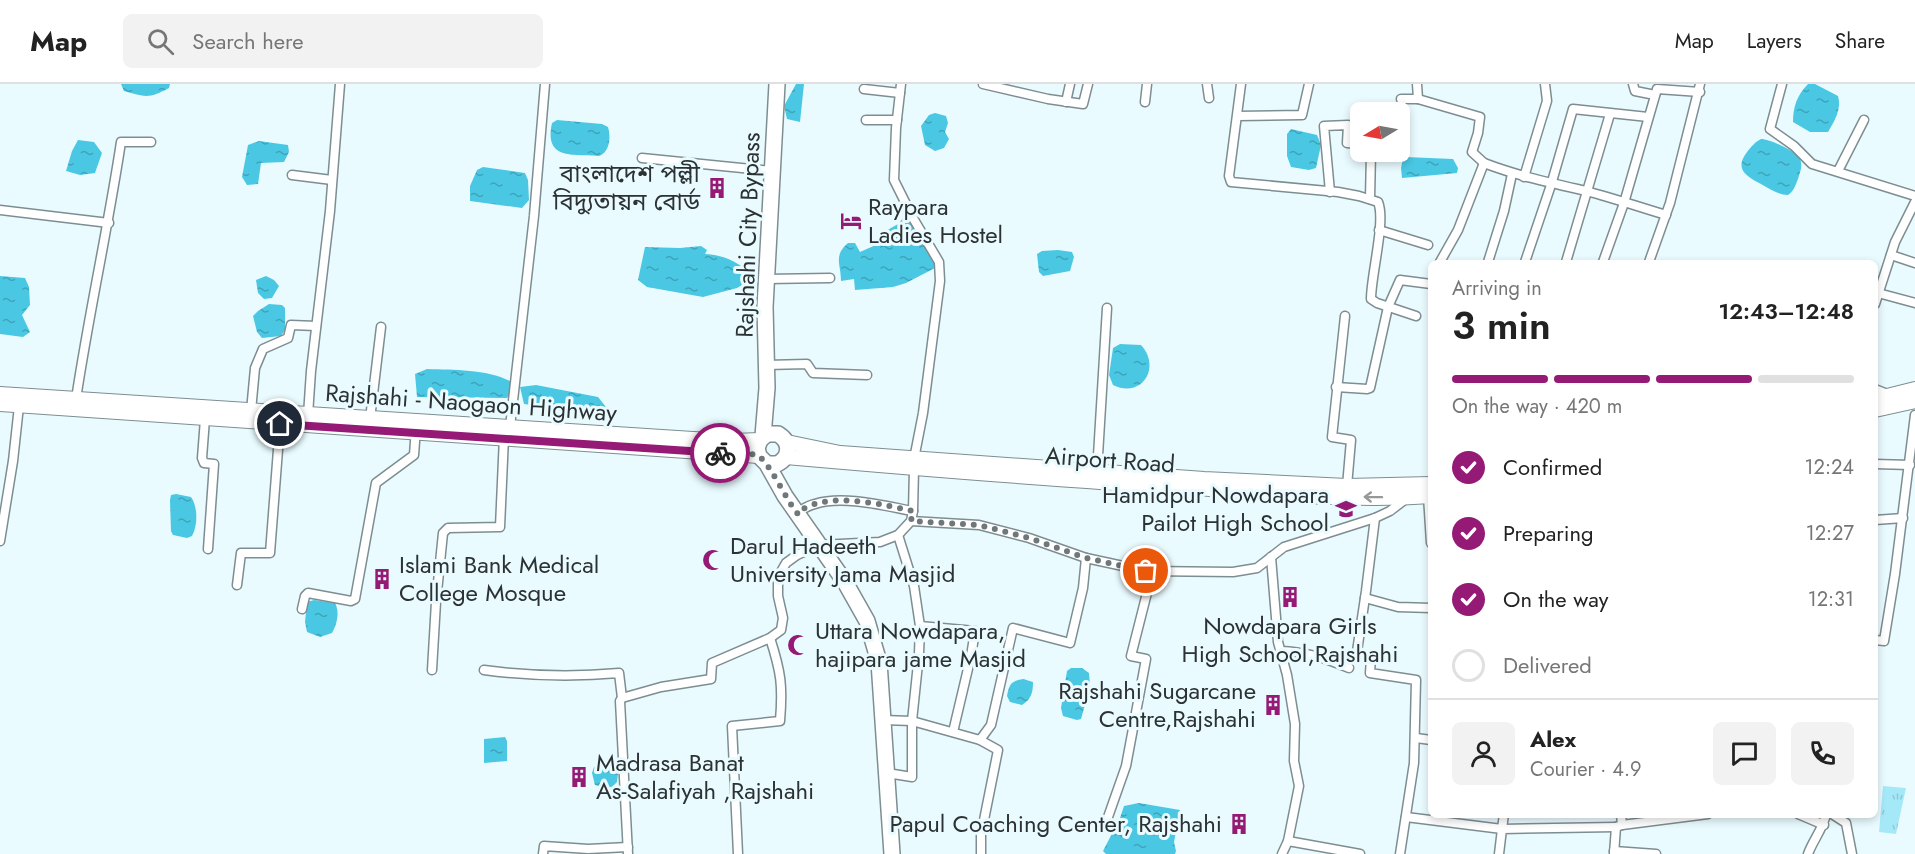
<!DOCTYPE html>
<meta charset="utf-8">
<style>
body{margin:0;font-family:Jost,"Noto Sans Bengali",sans-serif;background:#f2f2f2;color:#222;height:100vh;display:flex;flex-direction:column;font-size:22px;white-space:nowrap}
*{box-sizing:border-box;margin:0}
p{font-size:20px;color:#767676}
.icon{flex:none;width:33px;height:33px;fill:none;stroke:currentColor;stroke-width:2;stroke-linecap:round;stroke-linejoin:round}
.map{position:relative;flex:1;overflow:hidden}
.panel{position:absolute;left:1428px;top:176px;width:450px;height:558px;display:flex;flex-direction:column;background:#fff;border-radius:9px;box-shadow:0 3px 9px #0003}
.panel>*{flex:none}
.needle{width:39px;rotate:260deg}
.tools{position:absolute;left:1350px;top:18px;display:grid;gap:12px}
.tools a{display:grid;place-items:center;width:60px;height:60px;border-radius:9px;background:#fff;box-shadow:0 3px 9px #0003;font-size:30px}
.pin{position:absolute;display:grid;place-items:center;width:51px;height:51px;color:#fff;margin:-26px;border:3px solid #fff;border-radius:50%;box-shadow:0 2px 6px #0007}
.courier{position:absolute;display:grid;place-items:center;width:60px;height:60px;margin:-30px;border:4px solid #951a75;border-radius:50%;background:#fff;color:#222;box-shadow:0 2px 8px #0007}
.overview em{font-style:normal;font-weight:600}
.overview div{display:flex;flex-direction:column-reverse}
.overview{display:flex;align-items:center;justify-content:space-between;height:102px;padding:0 24px}
h1{font-size:39px;font-weight:600;line-height:45px}
.bar{display:grid;grid-template-columns:repeat(4,1fr);gap:9px 6px;align-content:center;height:72px;padding:0 24px}
.bar i{height:8px;border-radius:4px;background:#e0e0e0}
.bar .selected{background:#951a75}
.bar p{grid-column:span 4}
.line{display:flex;align-items:center;gap:15px;padding:0 24px;border-top:2px solid #e0e0e0}
.line div{flex:1}
.round{display:grid;place-items:center;flex:none;width:63px;height:63px;border-radius:9px;background:#f2f2f2}
ol{padding:0 24px;list-style:none}
li{display:flex;align-items:center;gap:18px;height:66px}
li p{margin-inline-start:auto}
li .icon{padding:6px;border-radius:50%;background:#951a75;color:#fff;stroke-width:4}
li:last-child{color:#767676}
li i{width:33px;height:33px;border:3px solid #e0e0e0;border-radius:50%}
header{display:flex;align-items:center;gap:36px;box-sizing:border-box;height:84px;padding:0 30px;background:#fff;border-bottom:2px solid #e0e0e0}
header strong{font-size:28px}
nav{display:flex;gap:33px;margin-inline-start:auto;font-size:21px}
.search{width:420px;height:54px;background:#f2f2f2;display:flex;align-items:center;gap:15px;box-sizing:border-box;padding:0 21px;border-radius:9px;color:#767676;font-size:22px}
.map>svg:first-child{display:block}
.grass{fill:url(#grass-tufts)}
.water{fill:url(#water-ripples)}
.lines{fill:none;stroke-linecap:round;stroke-linejoin:round}
.street-casing{stroke:#7e8d91;stroke-width:11}
.primary-casing{stroke:#7e8d91;stroke-width:16}
.highway-casing{stroke:#7e8d91;stroke-width:18}
.street{stroke:#fff;stroke-width:8}
.primary{stroke:#fff;stroke-width:14}
.highway{stroke:#fff;stroke-width:15}
.oneway{stroke:#96989a}
.done{stroke:#6e787b;stroke-width:6;stroke-dasharray:0 10.8}
.route{stroke:#951a75;stroke-width:8}
.labels{text-anchor:middle;stroke-width:6;stroke-linejoin:round;paint-order:stroke}
.poi-label{font-size:24px;fill:#2c3234;stroke:#eafbff;text-anchor:start}
.street-label{font-size:24px;fill:#2c3234;stroke:#eafbff}
</style>
<header>
<strong>Map</strong>
<div class="search"><svg class="icon" aria-label="search" viewBox="0 0 24 24"><circle cx="10" cy="10" r="6"/><path d="M15 15l6 6"/></svg>Search here</div>
<nav><a>Map</a><a>Layers</a><a>Share</a></nav>
</header>
<div class="map">
<svg width="1915" height="770" viewBox="0 0 1915 770">
<defs>
<pattern id="grass-tufts" width="24" height="20" patternUnits="userSpaceOnUse" patternTransform="scale(1.5)"><rect width="24" height="20" fill="#a5e9f9"/><path d="M3 7l-1-3M5 7V3M7 7l1-3M15 17l-1-3M17 17v-4M19 17l1-3" fill="none" stroke="#8ec8d6"/></pattern>
<pattern id="water-ripples" width="26" height="14" patternUnits="userSpaceOnUse" patternTransform="scale(1.5)"><rect width="26" height="14" fill="#4ac8e3"/><path d="M2 4q2-2 4 0t4 0M15 11q2-2 4 0t4 0" fill="none" stroke="#3ea3b9"/></pattern>
</defs>
<rect width="100%" height="100%" fill="#eafbff"/>
<polygon class="grass" points="1883,702 1906,704 1896,750 1879,748"/>
<g class="water">
<path d="M121,0h49l-1,4c-20,11 -24,9 -45,3z"/>
<polygon points="796,0 804,0 800,38 787,35 784,22"/>
<path d="M1808,0h7l23,12c4,13 -4,26 -10,36h-18l-17,-10c0,-15 4,-27 15,-38z"/>
<polygon points="935,29 946,32 948,39 945,48 949,55 944,64 935,67 925,61 921,42 929,31"/>
<path d="M557,36l45,4 6,3c3,10 2,25 -9,29 -27,-2 -55,4 -47,-33z"/>
<polygon points="1291,45 1317,51 1321,61 1316,84 1309,86 1291,83 1287,72 1287,50"/>
<path d="M1761,55c9,0 35,12 39,20 3,7 0,13 -2,20 -3,7 -4,12 -10,16 -10,0 -18,-6 -27,-11 -15,-8 -27,-15 -14,-32 5,-6 8,-10 14,-13z"/>
<polygon points="78,56 94,58 102,69 95,89 80,91 66,87 72,67"/>
<polygon points="259,57 288,61 289,68 284,78 261,79 258,100 247,101 242,93 248,61"/>
<polygon points="1406,73 1453,75 1458,84 1457,89 1402,94 1401,84 1403,74"/>
<polygon points="483,83 525,89 528,96 529,116 522,124 470,117 470,102 477,86"/>
<path d="M905,132c11,14 29,34 30,52l-29,15 -13,4 -38,3 -1,-11 -13,2c0,-17 -8,-25 7,-38h7l5,9 18,-8 9,-7 -1,-6 12,-7z"/>
<path d="M701,162l6,4 -2,4c19,1 30,7 45,18l-1,9 -12,7 -34,9 -56,-10 -9,-7 7,-33 35,1z"/>
<polygon points="1058,166 1072,168 1074,173 1070,187 1043,192 1039,188 1037,170 1042,167"/>
<polygon points="0,192 25,194 29,203 30,221 22,231 30,248 23,253 0,250"/>
<polygon points="266,192 274,196 279,202 272,214 264,215 258,209 256,196"/>
<polygon points="269,220 282,221 285,224 285,246 281,252 262,254 257,248 253,232 258,227"/>
<path d="M1120,260l21,1c21,23 0,54 -28,40l-4,-10 4,-27z"/>
<path d="M427,285c27,1 59,0 83,12v12l-3,5 -90,-1 -2,-23z"/>
<polygon points="536,301 598,313 606,323 602,331 524,320 520,303"/>
<path d="M176,410l15,3c7,10 7,28 1,39l-5,2 -14,-3 -2,-4 -1,-31 1,-5z"/>
<path d="M314,516l21,3c5,9 2,21 -3,30l-12,4 -13,-5 -2,-10 2,-20z"/>
<polygon points="1071,584 1082,584 1089,589 1090,603 1081,635 1077,636 1063,632 1061,624 1067,587"/>
<path d="M1023,595l10,3c0,11 -2,17 -11,23l-12,-3 -3,-6c2,-11 4,-15 16,-17z"/>
<polygon points="505,653 507,657 507,677 484,679 484,655"/>
<polygon points="602,680 611,683 618,690 617,698 612,703 603,703 595,701 592,689 594,683"/>
<polygon points="1139,719 1180,726 1174,758 1176,767 1175,770 1106,770 1103,767 1120,734 1124,722"/>
</g>
<g class="lines">
<defs>
<g id="street">
<polyline points="901,0 896,44 894,96 913,134 939,178 940,197 923,329 914,375"/>
<polyline points="983,0 1048,15 1083,20 1088,0"/>
<polyline points="1207,0 1209,14"/>
<path d="M1241,0l-12,92 2,6 107,10 21,4 19,6c8,19 -7,73 -7,97l6,4 39,13"/>
<polyline points="1417,0 1418,15"/>
<polyline points="1633,0 1635,7 1655,11"/>
<polyline points="1782,0 1770,45 1794,62 1812,80 1915,112"/>
<polyline points="864,5 900,9"/>
<polyline points="1401,15 1418,15 1480,33 1478,49 1472,68 1484,79"/>
<polyline points="1066,18 1070,0"/>
<polyline points="1145,18 1147,0"/>
<polyline points="1238,32 1302,31 1309,0"/>
<polyline points="866,36 897,36"/>
<polyline points="642,74 772,87"/>
<polyline points="1838,87 1864,36"/>
<polyline points="292,91 332,96"/>
<polyline points="1524,93 1547,17 1545,0"/>
<polyline points="1330,108 1324,42 1348,41 1347,59 1360,60"/>
<polyline points="1370,115 1371,68"/>
<polyline points="0,126 109,139"/>
<polyline points="1379,146 1428,161"/>
<polyline points="1891,171 1915,179"/>
<path d="M1440,178l18,-32 26,-67c34,13 67,20 102,28 27,7 53,16 80,24"/>
<polyline points="1488,178 1504,127 1512,90"/>
<polyline points="1525,178 1551,101 1573,25 1648,33"/>
<polyline points="1566,178 1610,30"/>
<polyline points="1603,178 1624,119 1657,5 1700,8"/>
<polyline points="1649,178 1670,119 1700,0"/>
<polyline points="766,195 830,194"/>
<polyline points="1878,209 1915,219"/>
<polyline points="1875,220 1895,158 1915,118"/>
<polyline points="1345,232 1332,353 1351,356 1347,402"/>
<polyline points="766,281 807,280 813,289 867,291"/>
<polyline points="1336,303 1367,305 1370,304 1388,223 1400,196 1431,200"/>
<polyline points="1875,305 1890,311"/>
<path d="M76,315c13,-86 32,-171 45,-257h30"/>
<polyline points="251,327 255,284 263,265 288,254 291,241 316,242"/>
<polyline points="308,331 311,287 330,127 340,0"/>
<polyline points="205,335 202,374 204,379 214,380 208,465"/>
<polyline points="370,335 381,243"/>
<polyline points="510,343 534,132 545,0"/>
<polyline points="1875,380 1910,381"/>
<polyline points="1097,388 1107,224"/>
<polyline points="1428,412 1431,459"/>
<path d="M798,428c5,-3 11,-7 17,-8 28,-9 70,2 98,7"/>
<polyline points="1375,434 1366,507 1356,574 1371,574 1370,589 1416,596 1414,679 1400,770"/>
<polyline points="1875,436 1903,434"/>
<polyline points="911,437 979,441 1029,454 1086,474 1146,487 1233,488 1257,484 1284,463 1375,434 1390,427 1407,414"/>
<polyline points="0,457 13,377 19,322"/>
<polyline points="1271,473 1278,558 1287,591 1295,640 1294,677 1299,702 1288,757 1282,770"/>
<polyline points="237,501 241,469 270,469 280,340"/>
<polyline points="1365,514 1398,523 1431,524"/>
<polyline points="302,525 305,512 308,509 351,517 355,515 376,399 414,371 416,344"/>
<polyline points="920,542 975,547 971,572 953,648"/>
<polyline points="1875,556 1884,557 1895,490 1915,331"/>
<path d="M1280,567c27,1 45,7 69,17"/>
<polyline points="432,586 436,518 443,449 448,444 500,443 504,353"/>
<path d="M484,586c45,6 91,7 135,3l3,25"/>
<polyline points="883,636 912,637 980,656 991,641 1013,544 1070,559 1083,504 1086,474"/>
<polyline points="1416,654 1431,656"/>
<polyline points="980,656 998,666 981,751 981,770"/>
<polyline points="887,689 912,693 912,637 919,570 920,542 914,502 898,451"/>
<polyline points="1798,730 1824,741"/>
<polyline points="1832,730 1846,739 1852,770"/>
<polyline points="1108,733 1126,682 1146,575 1131,572 1149,501 1146,487"/>
<polyline points="1406,733 1502,745 1504,730"/>
<polyline points="1622,741 1708,730"/>
<polyline points="1288,757 1360,770"/>
<polyline points="1614,767 1656,770"/>
<polyline points="543,770 544,762 588,765 628,763"/>
<polyline points="628,770 620,617 622,614 661,603 711,595 712,579 770,554 781,546 783,534 778,512 778,493 786,479 797,471 819,461 880,458 898,451 911,437 913,427 914,385"/>
<path d="M738,770l-6,-128 48,-5c3,-35 1,-49 -10,-83"/>
<polyline points="1499,770 1502,745 1616,743"/>
<polyline points="1614,770 1616,743 1622,741 1621,730"/>
<path d="M1808,770c5,-14 15,-25 18,-40"/>
</g>
<g id="primary">
<polyline points="0,310 693,355 733,357 760,356"/>
<polyline points="1875,315 1915,305"/>
<polyline points="0,320 759,372"/>
<polyline points="1875,326 1915,317"/>
<polyline points="787,358 840,369 1204,395 1347,402 1431,400"/>
<path d="M786,373c136,12 272,23 409,31 78,5 157,14 236,8"/>
</g>
<g id="highway">
<polyline points="763,352 767,304 765,223 777,0"/>
<path d="M767,380h10c14,-7 14,-22 1,-30h-11l-7,6 -3,8 2,8 8,8 18,32 60,86 22,39 12,41 13,192"/>
</g>
</defs>
<use href="#street" class="street-casing"/>
<use href="#primary" class="primary-casing"/>
<use href="#highway" class="highway-casing"/>
<use href="#street" class="street"/>
<use href="#primary" class="primary"/>
<use href="#highway" class="highway"/>
</g>
<defs><path id="oneway-shaft" d="M-6 0H5M1.5-3L5.5 0L1.5 3" fill="none" stroke-width="1.6" stroke-linecap="round" stroke-linejoin="round" transform="scale(1.5)"/></defs>
<use class="oneway" href="#oneway-shaft" transform="translate(1373 413) rotate(-179)"/>
<g class="lines">
<path class="done" d="M720,369c9,0 31,-1 38,3 11,5 29,46 40,58v-2c5,-3 11,-7 17,-8 28,-9 70,1 98,7l-2,10 68,4 50,13 57,20 60,13"/>
<polyline class="route" points="280,340 720,369"/>
</g>
<defs>
<symbol id="building-bare" viewBox="-9 -9 18 18"><path d="M-4-6H4V6H1V3H-1V6H-4ZM-2.5-4.3h1.7v1.8h-1.7ZM.8-4.3h1.7v1.8H.8ZM-2.5-1h1.7V.8h-1.7ZM.8-1h1.7V.8H.8Z" fill="#951a75" stroke="#eafbff" stroke-width="2.5" paint-order="stroke"/></symbol>
<symbol id="hotel-bare" viewBox="-9 -9 18 18"><path d="M-6-4.5h1.5V1H6V5H4.5V3h-9V5H-6ZM-4 0a1.8 1.8 0 1 1 3.6 0ZM.5 0V-2.5h3Q6-2.5 6 0Z" fill="#951a75" stroke="#eafbff" stroke-width="2.5" paint-order="stroke"/></symbol>
<symbol id="school-bare" viewBox="-9 -9 18 18"><path d="M0-5L7-2L0 1L-7-2ZM-4 1L0 2.5L4 1V4Q0 6-4 4Z" fill="#951a75" stroke="#eafbff" stroke-width="2.5" paint-order="stroke"/></symbol>
<symbol id="mosque-bare" viewBox="-9 -9 18 18"><path d="M3.5-4.9A6 6 0 1 0 3.5 4.9A5 5 0 1 1 3.5-4.9Z" fill="#951a75" stroke="#eafbff" stroke-width="2.5" paint-order="stroke"/></symbol>
</defs>
<g fill-rule="evenodd">
<use href="#building-bare" x="702" y="89" width="30" height="30"/>
<use href="#hotel-bare" x="836" y="122" width="30" height="30"/>
<use href="#school-bare" x="1331" y="410" width="30" height="30"/>
<use href="#mosque-bare" x="698" y="461" width="30" height="30"/>
<use href="#building-bare" x="367" y="480" width="30" height="30"/>
<use href="#building-bare" x="1275" y="498" width="30" height="30"/>
<use href="#mosque-bare" x="783" y="546" width="30" height="30"/>
<use href="#building-bare" x="1258" y="606" width="30" height="30"/>
<use href="#building-bare" x="564" y="678" width="30" height="30"/>
<use href="#building-bare" x="1224" y="725" width="30" height="30"/>
</g>
<g class="labels">
<g class="poi-label">
<text x="700" y="98" text-anchor="end">বাংলাদেশ পল্লী<tspan x="700" dy="28">বিদ্যুতায়ন বোর্ড</tspan></text>
<text x="868" y="131">Raypara<tspan x="868" dy="28">Ladies Hostel</tspan></text>
<text x="1329" y="419" text-anchor="end">Hamidpur Nowdapara<tspan x="1329" dy="28">Pailot High School</tspan></text>
<text x="730" y="470">Darul Hadeeth<tspan x="730" dy="28">University Jama Masjid</tspan></text>
<text x="399" y="489">Islami Bank Medical<tspan x="399" dy="28">College Mosque</tspan></text>
<text x="1290" y="550" text-anchor="middle">Nowdapara Girls<tspan x="1290" dy="28">High School,Rajshahi</tspan></text>
<text x="815" y="555">Uttara Nowdapara,<tspan x="815" dy="28">hajipara jame Masjid</tspan></text>
<text x="1256" y="615" text-anchor="end">Rajshahi Sugarcane<tspan x="1256" dy="28">Centre,Rajshahi</tspan></text>
<text x="596" y="687">Madrasa Banat<tspan x="596" dy="28">As-Salafiyah ,Rajshahi</tspan></text>
<text x="1222" y="748" text-anchor="end">Papul Coaching Center, Rajshahi</text>
</g>
<g class="street-label">
<text transform="translate(748 151) rotate(-88)" y="8">Rajshahi City Bypass</text>
<text transform="translate(471 319) rotate(4)" y="8">Rajshahi - Naogaon Highway</text>
<text transform="translate(1110 376) rotate(4)" y="8">Airport Road</text>
</g>
</g>
</svg>
<div class="tools">
<a><svg class="needle" viewBox="-14 -14 28 28"><path d="M0-13l5 13h-10z" fill="#e53935"/><path d="M0 13l5-13h-10z" fill="#767676"/></svg></a>
</div>
<div class="pin" style="left:1146px;top:487px;background:#ea580c"><svg class="icon" aria-label="bag" viewBox="0 0 24 24"><path d="M5 8h14l-1 12H6zM9 8a3 3 0 0 1 6 0"/></svg></div>
<div class="pin" style="left:280px;top:340px;background:#1f2937"><svg class="icon" aria-label="home" viewBox="0 0 24 24"><path d="M3 11l9-7 9 7M6 9v11h12V9"/></svg></div>
<div class="courier" style="left:720px;top:369px"><svg class="icon" aria-label="bike" viewBox="0 0 24 24"><circle cx="6" cy="16" r="4"/><circle cx="18" cy="16" r="4"/><path d="M6 16l4-8h5l3 8M10 8l3 8H6M13 5h3"/></svg></div>
<section class="panel">
<div class="overview"><div><h1>3 min</h1><p>Arriving in</p></div><em>12:43–12:48</em></div>
<div class="bar"><i class="selected"></i><i class="selected"></i><i class="selected"></i><i></i><p>On the way · 420 m</p></div>
<ol>
<li><svg class="icon" aria-label="check" viewBox="0 0 24 24"><path d="M5 12l5 5 9-10"/></svg>Confirmed<p>12:24</p></li>
<li><svg class="icon" aria-label="check" viewBox="0 0 24 24"><path d="M5 12l5 5 9-10"/></svg>Preparing<p>12:27</p></li>
<li><svg class="icon" aria-label="check" viewBox="0 0 24 24"><path d="M5 12l5 5 9-10"/></svg>On the way<p>12:31</p></li>
<li><i></i>Delivered</li>
</ol>
<div class="line" style="height:108px"><a class="round"><svg class="icon" aria-label="person" viewBox="0 0 24 24"><circle cx="12" cy="8" r="4"/><path d="M4 21q1-7 8-7t8 7"/></svg></a><div><b>Alex</b><p>Courier · 4.9</p></div><a class="round"><svg class="icon" aria-label="chat" viewBox="0 0 24 24"><path d="M4 5h16v11H9l-5 4z"/></svg></a><a class="round"><svg class="icon" aria-label="phone" viewBox="0 0 24 24"><path d="M5 4h4l2 5-3 2q2 4 5 5l2-3 5 2v4C11 20 4 13 5 4z"/></svg></a></div>
</section>
</div>
